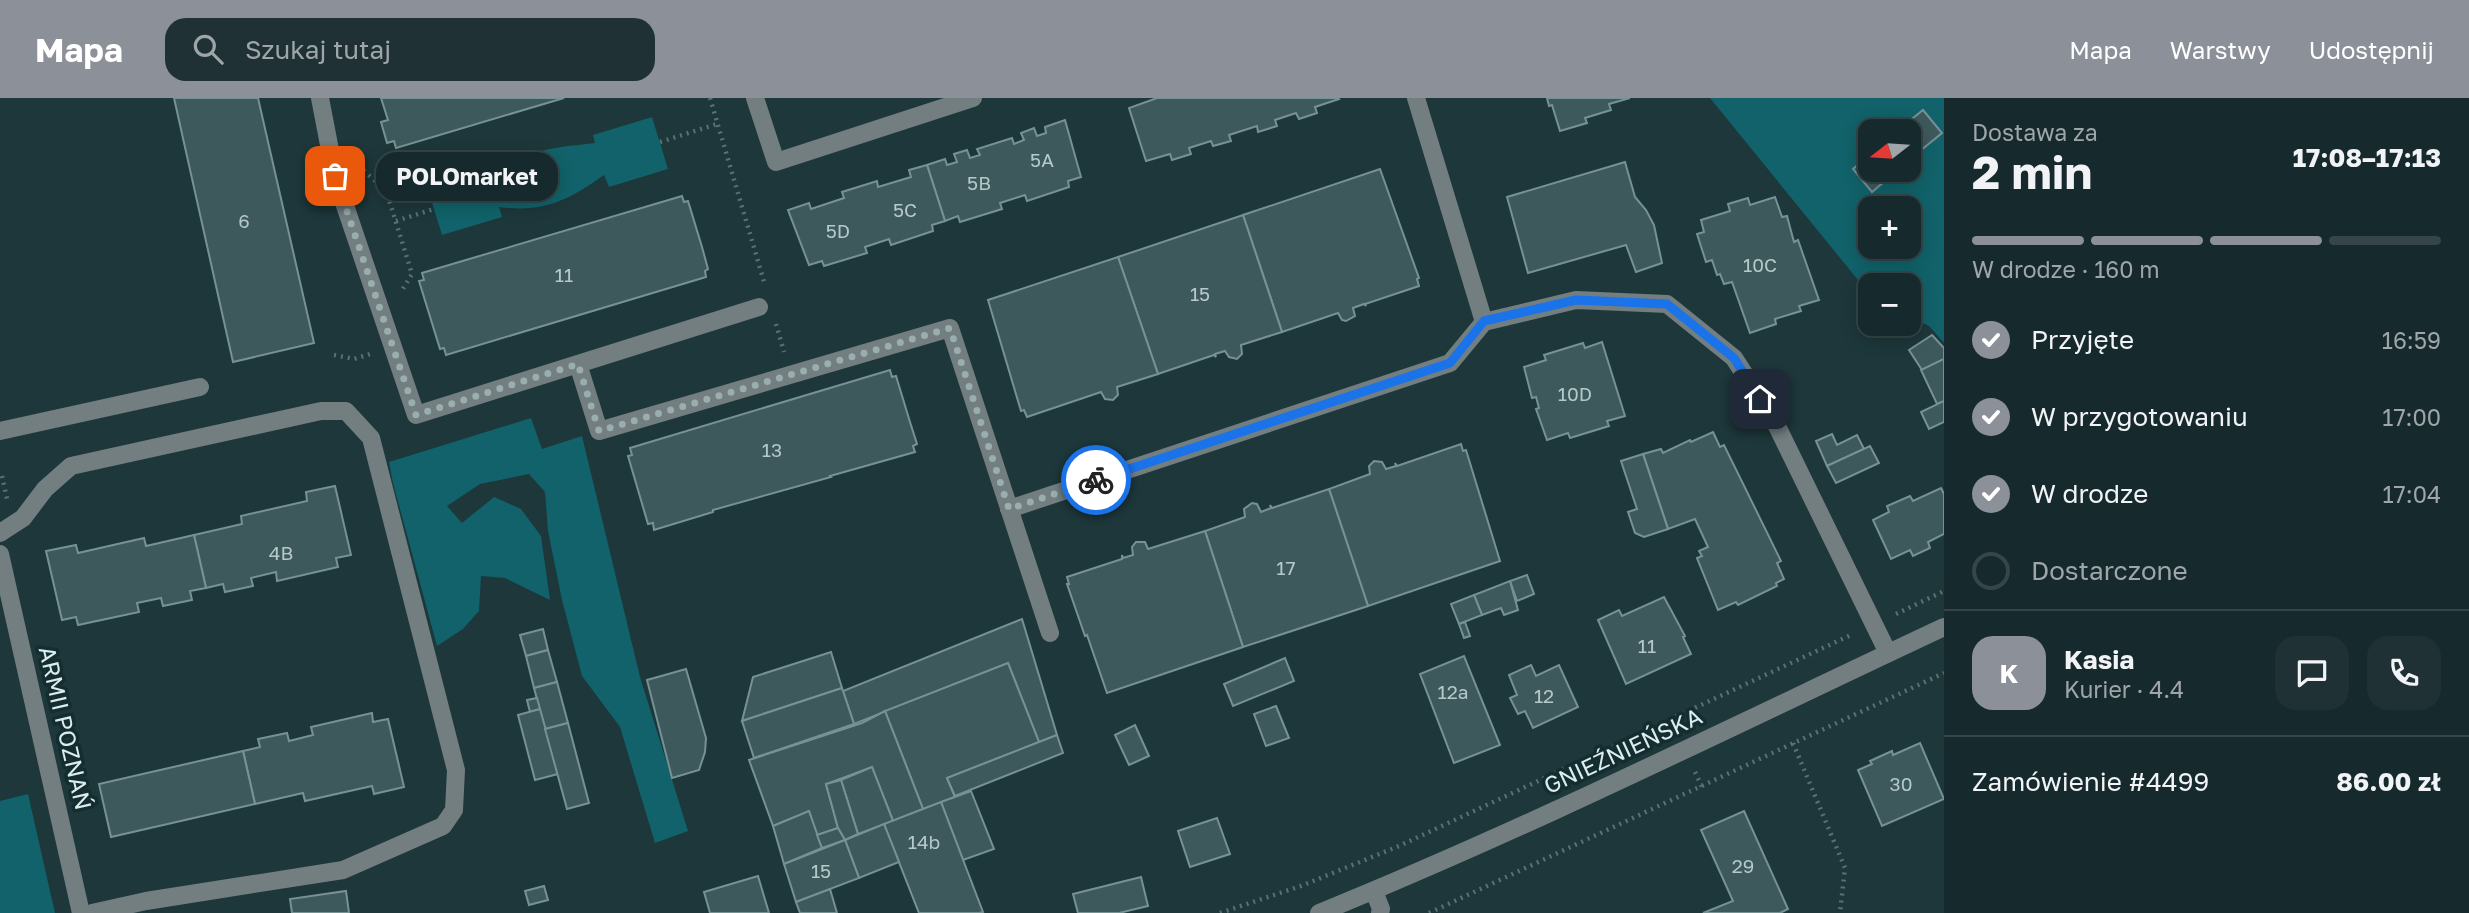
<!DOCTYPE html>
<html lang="pl">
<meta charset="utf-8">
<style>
body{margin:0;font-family:"Golos Text",sans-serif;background:#1f3134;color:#f1f3f6;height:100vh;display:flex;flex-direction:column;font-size:26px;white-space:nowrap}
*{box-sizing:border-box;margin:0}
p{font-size:23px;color:#9ea6a9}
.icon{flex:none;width:38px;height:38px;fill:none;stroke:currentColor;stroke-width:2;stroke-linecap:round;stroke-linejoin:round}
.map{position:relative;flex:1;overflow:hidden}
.panel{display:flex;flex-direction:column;background:#16292c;width:525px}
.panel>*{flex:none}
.needle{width:46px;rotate:253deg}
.tools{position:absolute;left:1858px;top:21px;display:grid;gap:14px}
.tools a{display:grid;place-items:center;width:63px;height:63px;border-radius:14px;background:#16292c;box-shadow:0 4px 18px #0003,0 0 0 2px #354548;font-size:35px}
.pin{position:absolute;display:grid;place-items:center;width:60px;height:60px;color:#fff;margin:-30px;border-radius:14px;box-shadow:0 4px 10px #0006}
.courier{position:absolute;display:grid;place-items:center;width:70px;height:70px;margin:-35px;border:5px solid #1a73e8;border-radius:50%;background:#fff;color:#222;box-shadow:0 2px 9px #0007}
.bubble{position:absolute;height:49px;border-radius:21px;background:#16292c;box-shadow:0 4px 18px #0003,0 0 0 2px #354548;font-size:23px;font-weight:700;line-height:49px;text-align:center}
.headline em{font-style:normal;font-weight:700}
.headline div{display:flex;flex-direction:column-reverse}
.headline{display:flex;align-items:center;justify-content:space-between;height:119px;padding:0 28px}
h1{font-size:46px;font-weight:700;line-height:52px}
.bar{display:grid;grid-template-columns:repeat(4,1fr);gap:10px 7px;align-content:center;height:84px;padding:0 28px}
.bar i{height:9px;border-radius:5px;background:#354548}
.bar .on{background:#8c9099}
.bar p{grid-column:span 4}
.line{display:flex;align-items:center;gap:18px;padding:0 28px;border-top:2px solid #354548}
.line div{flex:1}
.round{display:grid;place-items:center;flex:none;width:74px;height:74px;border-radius:21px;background:#1f3134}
ol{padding:0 28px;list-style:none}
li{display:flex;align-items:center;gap:21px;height:77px}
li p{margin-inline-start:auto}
li .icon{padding:7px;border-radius:50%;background:#8c9099;color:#fff;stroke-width:4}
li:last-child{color:#9ea6a9}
li i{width:38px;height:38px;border:4px solid #354548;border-radius:50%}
header{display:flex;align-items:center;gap:42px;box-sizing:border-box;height:98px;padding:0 35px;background:#8c9099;color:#fff}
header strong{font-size:33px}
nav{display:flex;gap:38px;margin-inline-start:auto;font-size:24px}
.search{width:490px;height:63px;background:#1f3134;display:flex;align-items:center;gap:18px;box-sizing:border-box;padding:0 24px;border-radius:21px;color:#9ea6a9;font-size:26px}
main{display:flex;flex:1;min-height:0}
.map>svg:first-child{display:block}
.green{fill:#11626a;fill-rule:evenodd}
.building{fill:#3e595c;stroke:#759295;stroke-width:2}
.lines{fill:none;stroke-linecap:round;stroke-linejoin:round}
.path{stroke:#5a7173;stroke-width:4.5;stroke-dasharray:2 5;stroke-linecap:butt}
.minor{stroke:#727e80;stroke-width:18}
.done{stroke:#9aadaf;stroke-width:7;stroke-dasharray:0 12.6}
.route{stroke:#1a73e8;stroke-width:9}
.labels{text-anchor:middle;stroke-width:7;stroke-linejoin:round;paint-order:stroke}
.number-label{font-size:19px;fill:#b5c8ca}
.street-label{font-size:23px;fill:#ddedee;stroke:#132d30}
</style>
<header>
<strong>Mapa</strong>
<div class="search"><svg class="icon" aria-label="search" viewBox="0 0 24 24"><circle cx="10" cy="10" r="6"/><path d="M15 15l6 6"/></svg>Szukaj tutaj</div>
<nav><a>Mapa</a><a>Warstwy</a><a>Udostępnij</a></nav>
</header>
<main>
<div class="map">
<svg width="1944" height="815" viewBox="0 0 1944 815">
<rect width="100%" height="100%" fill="#1d373a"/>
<g class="green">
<path d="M1710,0h234v245l-15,-17 -20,-9v-32h-38v11zM1871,33h38v39h-38zM1871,110h38v39h-38z"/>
<path d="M652,19l16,52 -59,18 -5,-12c-35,25 -60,38 -105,32l3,10 -60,18 -16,-52 60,-18 4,11c37,-27 61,-28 105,-33l-2,-8z"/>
<polygon points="531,320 542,351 582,338 640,579 688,733 655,745 620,629 582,578 562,502 548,433 545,394 529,376 480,386 447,408 462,425 494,399 521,411 541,438 550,502 505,480 481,478 479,513 463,531 437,548 393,385 389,364"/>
<polygon points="28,696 55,815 0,815 0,703"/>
</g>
<g class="building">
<polygon points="174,0 258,0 314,245 233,264"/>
<polygon points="381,0 564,0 396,50 394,43 387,45 381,24 388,22"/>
<polygon points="1157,0 1338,0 1339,1 1315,9 1317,15 1299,21 1296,15 1275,22 1277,28 1258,34 1257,28 1229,37 1231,43 1213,48 1211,43 1189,50 1191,56 1172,62 1170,56 1146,63 1129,10"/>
<polygon points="1547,0 1630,0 1609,6 1611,12 1585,20 1587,25 1560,33 1552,7 1549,8"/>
<polygon points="1923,12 1942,35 1909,62 1909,33 1897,33"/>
<polygon points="1065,22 1081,79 1068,83 1069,89 1027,103 1025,97 1000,105 1002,111 960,124 958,118 945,123 927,67 945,61 947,67 957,64 954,56 967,52 970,60 980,57 977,51 1012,40 1014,46 1024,42 1021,35 1034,30 1037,38 1046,35 1045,29"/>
<polygon points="1871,56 1871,72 1898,72 1872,94 1853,71"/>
<polygon points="1625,64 1635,99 1646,112 1654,127 1662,165 1636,174 1626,147 1528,175 1507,99"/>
<polygon points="927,67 945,123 932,127 933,133 891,147 889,141 865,149 867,155 824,168 822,163 809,167 788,112 809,105 811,111 844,100 842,94 877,83 878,89 911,79 909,72"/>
<polygon points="1380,71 1419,180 1417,181 1419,188 1365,206 1366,208 1364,206 1353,210 1355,218 1346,223 1342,222 1338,215 1282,234 1243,117"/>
<polygon points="682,98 684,104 688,103 702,149 708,171 705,173 706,179 446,257 444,250 440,251 419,183 424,182 422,175"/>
<polygon points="1775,99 1782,119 1787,118 1794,144 1798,142 1819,202 1799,208 1801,213 1775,221 1776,226 1750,235 1732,184 1724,186 1720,176 1717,177 1712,162 1706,164 1697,136 1704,134 1701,122 1730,113 1728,106 1748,100 1750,107"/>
<polygon points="1243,117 1282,234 1241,247 1242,256 1237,261 1229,259 1225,253 1215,256 1216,259 1214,257 1158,276 1118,159"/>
<polygon points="1118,159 1158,276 1117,289 1118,297 1113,302 1105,301 1101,294 1027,319 1024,312 1021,313 988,202"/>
<polygon points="1932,237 1944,250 1944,261 1922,272 1909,252"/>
<polygon points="1602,244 1625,318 1607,323 1609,328 1570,340 1568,335 1547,342 1536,311 1539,310 1536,299 1532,300 1524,269 1546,262 1544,257 1583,245 1585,250"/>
<polygon points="1944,261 1944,303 1937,306 1921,272"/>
<polygon points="890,272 892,279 896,278 910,324 917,346 913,348 915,354 830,378 831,379 713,412 713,414 654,432 653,425 648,426 628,358 632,357 630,350"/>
<polygon points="1944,303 1944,324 1929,331 1921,314"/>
<polygon points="1713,334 1720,349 1724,347 1781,463 1777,465 1784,481 1776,485 1777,488 1738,507 1736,504 1718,512 1697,460 1702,458 1699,453 1708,449 1695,421 1668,431 1643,356 1661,351 1663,355 1690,342 1691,344"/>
<polygon points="1832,336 1837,347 1857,337 1864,351 1827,368 1816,343"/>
<polygon points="1461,346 1463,353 1466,352 1500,463 1368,508 1329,391 1370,376 1369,368 1374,363 1382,364 1386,371 1396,368 1395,365 1397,368"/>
<polygon points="1870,348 1879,365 1836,385 1827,368"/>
<polygon points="1643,356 1668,431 1644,439 1635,435 1628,414 1637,411 1621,363"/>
<polygon points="335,388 351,457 336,460 338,469 277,483 276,474 251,480 253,488 225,494 223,486 206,490 194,437 242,426 241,418 307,403 306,394"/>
<polygon points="1941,390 1944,396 1944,436 1928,444 1930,450 1913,458 1910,452 1891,461 1873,422 1889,414 1887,408 1910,398 1913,403"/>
<polygon points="1329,391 1368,508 1243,549 1205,433 1245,419 1244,411 1252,405 1257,406 1261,414 1271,410 1270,407 1272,410"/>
<polygon points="1205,433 1243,549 1107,595 1087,537 1085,538 1067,486 1069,486 1067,479 1122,461 1122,457 1123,460 1133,457 1132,449 1136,444 1145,444 1148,451"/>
<polygon points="194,437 206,490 190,493 192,502 163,508 161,500 137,505 139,514 78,527 76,519 62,522 46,453 76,447 78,455 144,440 146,448"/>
<polygon points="1527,477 1534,496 1517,503 1510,483"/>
<polygon points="1510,483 1518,512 1504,517 1501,510 1482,517 1474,497"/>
<polygon points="1474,497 1482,517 1459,526 1451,506"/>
<polygon points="1664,499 1685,538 1683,539 1691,556 1626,586 1598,522 1619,512 1622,518"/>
<polygon points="1022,521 1057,637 1039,644 1008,565 854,626 843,593"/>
<polygon points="1465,524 1470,538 1464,540 1459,526"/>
<polygon points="543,531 548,552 526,558 520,537"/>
<polygon points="548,552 557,584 534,590 526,558"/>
<polygon points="831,554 842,590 742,623 753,579"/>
<polygon points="1464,558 1500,647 1454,665 1420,576"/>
<polygon points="1285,560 1294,583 1233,608 1224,586"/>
<polygon points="1008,565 1039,644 947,680 955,699 923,711 885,613"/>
<polygon points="1531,567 1536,578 1559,567 1578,609 1533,630 1525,613 1518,616 1510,600 1517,597 1509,577"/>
<polygon points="686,571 706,640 705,654 699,672 672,680 647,582"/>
<polygon points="557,584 568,625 545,631 534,590"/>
<polygon points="842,590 854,626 754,660 742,623"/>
<polygon points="537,600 540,611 530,614 527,602"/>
<polygon points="1276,608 1289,640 1266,648 1254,616"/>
<polygon points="540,611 558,676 535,682 518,617"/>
<polygon points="885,613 923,711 893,723 872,669 826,686 838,730 817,737 809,713 773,728 749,662 862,625"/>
<polygon points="372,615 373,624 388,621 404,689 374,696 372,688 305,703 303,695 255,706 243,653 260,649 258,641 287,635 289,643 313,637 311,629"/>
<polygon points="568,625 589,705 567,711 545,631"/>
<polygon points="1135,627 1149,658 1129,667 1115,637"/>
<polygon points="1057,637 1063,655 955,698 947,680"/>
<polygon points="1920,645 1944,701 1882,728 1858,672 1872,666 1870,663 1892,653 1893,657"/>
<polygon points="243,653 255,706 111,739 99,686"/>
<polygon points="872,669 893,723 858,736 841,682"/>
<polygon points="841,682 858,736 845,742 838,730 826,686"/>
<polygon points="971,693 994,751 963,762 941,704"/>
<polygon points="941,704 983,814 979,815 919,815 884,726"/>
<polygon points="809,713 822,750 784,766 773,728"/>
<polygon points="1744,713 1788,811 1780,815 1703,815 1733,803 1701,732"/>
<polygon points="1217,720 1230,756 1190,769 1178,733"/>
<polygon points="884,726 899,764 859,780 845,742"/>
<polygon points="838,730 845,742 822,750 817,737"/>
<polygon points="845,742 859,780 796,804 784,766"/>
<polygon points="758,778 769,815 710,815 704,794"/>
<polygon points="1141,779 1148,808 1119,815 1078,815 1073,796"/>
<polygon points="544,788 548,802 529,807 525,793"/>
<polygon points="830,791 837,815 800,815 796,804"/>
<polygon points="346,793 349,815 292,815 290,801"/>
</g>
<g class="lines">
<g class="path">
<polyline points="710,0 765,187"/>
<polyline points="660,44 717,26"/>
<polyline points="358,68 386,92 412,176 401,194"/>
<polyline points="396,123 434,111"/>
<polyline points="776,226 784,254"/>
<polyline points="334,257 354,261 370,256"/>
<polyline points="2,378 7,401"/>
<polyline points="1896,516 1944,493"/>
<polyline points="1793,645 1845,770 1840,815"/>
<polyline points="1695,674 1702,689"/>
<polyline points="1220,815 1301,788 1399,748 1853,536"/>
<polyline points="1429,815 1944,575"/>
</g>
<g class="minor">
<polyline points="320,0 335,78 416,317 759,209"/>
<polyline points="755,0 776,64 973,0"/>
<polyline points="1416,0 1484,224"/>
<polyline points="578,266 599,333 950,230 1050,535"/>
<polyline points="0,333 200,289"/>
<polyline points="1009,411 1450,265 1484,224 1576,202 1667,206 1734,260 1774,322 1888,555"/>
<polyline points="0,435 23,420 45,391 71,368 321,313 346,313 371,340 456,672 454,712 443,728 343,772 146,803 92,815"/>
<polyline points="0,456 81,815"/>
<polyline points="1374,793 1381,811 1380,815"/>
<path d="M1319,815c212,-86 418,-189 625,-286"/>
</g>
</g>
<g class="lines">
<polyline class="done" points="335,78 416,317 578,266 599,333 950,230 1009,411 1096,382"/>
<polyline class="route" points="1096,382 1450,265 1484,223 1576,202 1667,206 1734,260 1760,301"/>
</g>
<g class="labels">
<g class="number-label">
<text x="1042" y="69">5A</text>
<text x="979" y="92">5B</text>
<text x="905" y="119">5C</text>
<text x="244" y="130">6</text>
<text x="838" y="140">5D</text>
<text x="1760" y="174">10C</text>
<text x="564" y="184">11</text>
<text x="1200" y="203">15</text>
<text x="1575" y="303">10D</text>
<text x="772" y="359">13</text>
<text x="281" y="462">4B</text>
<text x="1286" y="477">17</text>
<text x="1647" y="555">11</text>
<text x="1453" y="601">12a</text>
<text x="1544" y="605">12</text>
<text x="1901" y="693">30</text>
<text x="924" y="751">14b</text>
<text x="1743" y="775">29</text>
<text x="821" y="780">15</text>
</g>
<g class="street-label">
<text transform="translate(65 630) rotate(77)" y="8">ARMII POZNAŃ</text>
<text transform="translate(1623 653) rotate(-25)" y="8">GNIEŹNIEŃSKA</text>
</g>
</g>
</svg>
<div class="tools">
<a><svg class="needle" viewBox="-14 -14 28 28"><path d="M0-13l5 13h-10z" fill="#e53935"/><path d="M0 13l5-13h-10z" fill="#9ea6a9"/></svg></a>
<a>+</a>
<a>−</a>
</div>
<div class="pin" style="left:335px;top:78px;background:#ea580c"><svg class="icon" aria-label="bag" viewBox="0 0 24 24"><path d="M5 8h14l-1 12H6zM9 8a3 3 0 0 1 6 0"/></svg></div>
<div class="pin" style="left:1760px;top:301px;background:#1f2937"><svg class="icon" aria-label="home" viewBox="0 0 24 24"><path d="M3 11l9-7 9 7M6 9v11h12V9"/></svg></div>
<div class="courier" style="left:1096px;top:382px"><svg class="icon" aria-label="bike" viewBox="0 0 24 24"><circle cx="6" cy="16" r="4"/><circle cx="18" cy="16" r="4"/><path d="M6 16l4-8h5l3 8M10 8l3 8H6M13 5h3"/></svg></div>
<div class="bubble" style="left:376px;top:54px;width:182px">POLOmarket</div>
</div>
<section class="panel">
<div class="headline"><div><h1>2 min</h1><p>Dostawa za</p></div><em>17:08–17:13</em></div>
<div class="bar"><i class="on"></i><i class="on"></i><i class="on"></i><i></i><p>W drodze · 160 m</p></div>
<ol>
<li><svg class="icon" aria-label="check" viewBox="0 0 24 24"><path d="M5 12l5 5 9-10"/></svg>Przyjęte<p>16:59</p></li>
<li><svg class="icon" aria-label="check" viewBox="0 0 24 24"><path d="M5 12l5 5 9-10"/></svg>W przygotowaniu<p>17:00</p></li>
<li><svg class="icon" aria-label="check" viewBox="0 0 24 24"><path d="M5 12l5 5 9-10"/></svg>W drodze<p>17:04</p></li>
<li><i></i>Dostarczone</li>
</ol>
<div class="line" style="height:126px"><b class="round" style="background:#8c9099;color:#fff">K</b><div><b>Kasia</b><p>Kurier · 4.4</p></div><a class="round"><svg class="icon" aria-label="chat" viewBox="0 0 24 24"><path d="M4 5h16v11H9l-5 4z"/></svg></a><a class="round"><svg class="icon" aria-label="phone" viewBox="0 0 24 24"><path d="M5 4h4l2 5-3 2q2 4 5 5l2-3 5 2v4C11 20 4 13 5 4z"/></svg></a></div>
<div class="line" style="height:91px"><div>Zamówienie #4499</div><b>86.00 zł</b></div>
</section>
</main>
